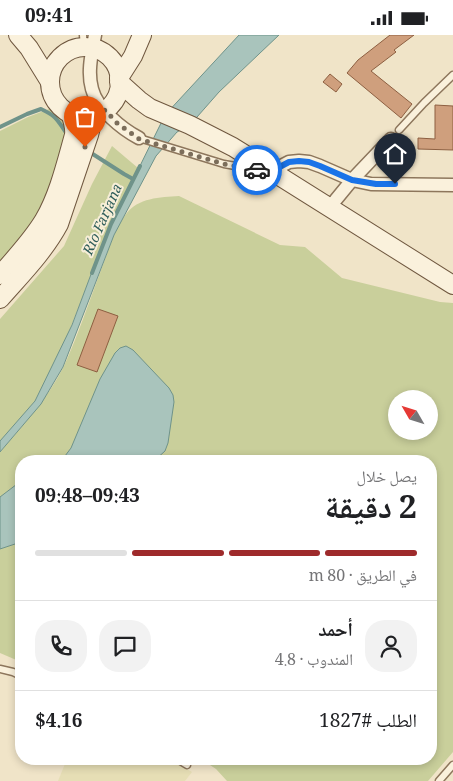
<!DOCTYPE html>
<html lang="ar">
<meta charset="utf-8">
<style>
body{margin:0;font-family:Georgia,"Noto Naskh Arabic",serif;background:#f2f2f2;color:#202124;direction:rtl;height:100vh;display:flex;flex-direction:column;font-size:19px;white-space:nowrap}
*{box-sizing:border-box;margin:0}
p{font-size:16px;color:#757577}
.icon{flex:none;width:28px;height:28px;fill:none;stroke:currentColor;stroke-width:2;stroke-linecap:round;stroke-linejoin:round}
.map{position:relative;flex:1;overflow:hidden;direction:ltr}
.details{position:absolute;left:15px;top:420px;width:422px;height:310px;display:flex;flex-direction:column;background:#fff;border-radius:20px;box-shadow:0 2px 8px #0003;direction:rtl}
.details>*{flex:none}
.needle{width:32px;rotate:309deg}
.buttons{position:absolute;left:388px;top:355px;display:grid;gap:10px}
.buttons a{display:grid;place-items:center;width:50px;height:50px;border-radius:50%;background:#fff;box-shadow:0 2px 8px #0003;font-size:25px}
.pin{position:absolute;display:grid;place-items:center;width:42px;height:42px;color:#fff;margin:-51px -21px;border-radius:50% 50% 50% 0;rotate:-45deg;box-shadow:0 0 5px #0007}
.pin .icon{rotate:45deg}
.courier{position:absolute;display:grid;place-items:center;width:50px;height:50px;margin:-25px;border:4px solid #1a73e8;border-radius:50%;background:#fff;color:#222;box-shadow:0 1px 6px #0007}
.overview em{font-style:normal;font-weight:800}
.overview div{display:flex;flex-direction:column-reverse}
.overview{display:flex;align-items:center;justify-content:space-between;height:85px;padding:0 20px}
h1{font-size:32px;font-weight:800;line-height:38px}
.bar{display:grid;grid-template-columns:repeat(4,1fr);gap:8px 5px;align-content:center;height:60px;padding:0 20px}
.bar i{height:6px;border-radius:4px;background:#e0e0e0}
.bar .current{background:#9e2a2b}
.bar p{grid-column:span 4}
.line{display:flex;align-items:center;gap:12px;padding:0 20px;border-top:1px solid #e0e0e0}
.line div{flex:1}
.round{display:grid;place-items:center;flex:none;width:52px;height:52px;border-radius:20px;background:#f2f2f2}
.status{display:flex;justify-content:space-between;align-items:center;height:35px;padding:0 25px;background:#fff;direction:ltr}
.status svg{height:14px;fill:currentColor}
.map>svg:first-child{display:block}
.farmland{fill:#e6deb5}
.green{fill:#c9cf9b;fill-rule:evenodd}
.water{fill:#a9c4bc;stroke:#6f938a}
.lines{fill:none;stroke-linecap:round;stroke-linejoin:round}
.stream{stroke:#6f938a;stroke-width:4}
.building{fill:#cf9f7d;stroke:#8d5f41}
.service-casing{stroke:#8d765c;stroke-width:9}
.minor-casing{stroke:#8d765c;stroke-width:15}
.secondary-casing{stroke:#6f573f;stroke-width:20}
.service{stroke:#faf1dc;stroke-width:6}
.minor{stroke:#faf1dc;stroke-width:12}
.secondary{stroke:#faf1dc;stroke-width:18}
.done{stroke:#7c6e5b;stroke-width:5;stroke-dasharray:0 9}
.route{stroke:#1a73e8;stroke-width:6}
.labels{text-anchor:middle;stroke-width:4;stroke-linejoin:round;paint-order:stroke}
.water-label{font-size:14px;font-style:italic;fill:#2f5d5a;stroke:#f7eed8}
</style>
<div class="status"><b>09:41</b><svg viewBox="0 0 49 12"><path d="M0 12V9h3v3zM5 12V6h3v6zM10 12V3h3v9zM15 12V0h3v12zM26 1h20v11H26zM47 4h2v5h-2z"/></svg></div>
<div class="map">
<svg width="453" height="746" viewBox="0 0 453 746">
<rect width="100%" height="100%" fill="#f0e4c8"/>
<polygon class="farmland" points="67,724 169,724 192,737 185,746 58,746"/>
<g class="green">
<polygon points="49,74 64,83 72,102 40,179 0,227 0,96 28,82"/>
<polygon points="112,111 138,133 111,189 58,325 35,366 0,407 0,284 64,211 92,149"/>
<path d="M179,161l101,49 25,2 37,31 98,24 13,1v449l-25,29h-201l-11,-12 -15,-10h230v-298h-410v201l-21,-9v-201c23,-27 48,-54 64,-86 14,-31 25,-64 37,-96 7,-18 13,-41 25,-56 12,-16 34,-17 53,-18zM396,364h33v32h-33z"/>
</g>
<g class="water">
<polygon points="239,0 279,0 219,57 190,90 177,97 156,121 114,200 63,332 41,369 0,417 0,406 35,366 72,290 105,202 165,80"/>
<polygon points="126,311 133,315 169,353 173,360 174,367 168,408 165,416 154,426 54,426 65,421 71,413 100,344 115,318 120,313"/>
<polygon points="21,446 21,507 0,514 0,462"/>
</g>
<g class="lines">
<g class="stream">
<path d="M0,92l27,-13 14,-5c17,8 16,11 26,25"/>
<polyline points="88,116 124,139 133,144"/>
<polyline points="92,238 111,189 140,131"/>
</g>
</g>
<g class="building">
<polygon points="390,0 414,0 394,15 396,17 371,36 412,69 401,83 347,38 358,25"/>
<polygon points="330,39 342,49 336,57 323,47"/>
<polygon points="435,70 453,71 453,115 418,114 418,103 435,104"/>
<polygon points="98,274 118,281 97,337 77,330"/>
</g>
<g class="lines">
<defs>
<g id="service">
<polyline points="83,0 84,12"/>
<polyline points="399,95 424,68 453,40"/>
<polyline points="139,103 224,129 258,135"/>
<polyline points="0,634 13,637 21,641"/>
<polyline points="177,724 187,730"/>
<polyline points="439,746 453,730"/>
</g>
<g id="minor">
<path d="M95,0c-3,17 -8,37 -3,54 5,20 30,40 47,49"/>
<polyline points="272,136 289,127 299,126 309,127 320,131 352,145 371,149 453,150"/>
<polyline points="329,173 352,145 391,104"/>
</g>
<g id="secondary">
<polyline points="18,0 29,13 50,47"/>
<circle cx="85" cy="47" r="35"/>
<polyline points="119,43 133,21 142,0"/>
<polyline points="119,47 139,65 150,73 190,90 233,112 453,250"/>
<path d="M0,240c16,-18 32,-35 44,-55 15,-26 22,-57 30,-85 1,-8 -1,-14 -4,-22"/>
<path d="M0,264c21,-24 44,-47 59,-75l30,-89 5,-20"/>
</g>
</defs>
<use href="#service" class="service-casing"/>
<use href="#minor" class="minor-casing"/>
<use href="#secondary" class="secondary-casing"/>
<use href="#service" class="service"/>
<use href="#minor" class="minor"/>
<use href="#secondary" class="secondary"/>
</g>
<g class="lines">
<polyline class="done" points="85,112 89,100 94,80 105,75 117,88 139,104 224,129 257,135"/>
<polyline class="route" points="257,135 272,136 289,127 299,126 309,127 320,131 352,145 376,149 395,149"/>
</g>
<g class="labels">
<g class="water-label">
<text transform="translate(102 185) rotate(-66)" y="5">Río Farjana</text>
</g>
</g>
</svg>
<div class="buttons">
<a><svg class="needle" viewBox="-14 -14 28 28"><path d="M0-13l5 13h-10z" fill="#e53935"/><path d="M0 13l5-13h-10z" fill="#757577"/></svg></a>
</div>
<div class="pin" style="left:85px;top:112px;background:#ea580c"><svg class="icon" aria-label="bag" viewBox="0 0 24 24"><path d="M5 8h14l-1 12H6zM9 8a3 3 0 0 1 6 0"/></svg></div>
<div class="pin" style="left:395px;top:149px;background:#1f2937"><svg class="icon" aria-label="home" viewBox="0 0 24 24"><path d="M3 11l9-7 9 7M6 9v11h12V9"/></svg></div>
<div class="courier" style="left:257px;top:135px"><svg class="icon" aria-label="car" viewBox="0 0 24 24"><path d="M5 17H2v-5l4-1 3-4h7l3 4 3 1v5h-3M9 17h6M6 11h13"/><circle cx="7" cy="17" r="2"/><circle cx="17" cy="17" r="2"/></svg></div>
<section class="details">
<div class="overview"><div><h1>2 دقيقة</h1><p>يصل خلال</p></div><em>09:43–09:48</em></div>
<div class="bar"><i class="current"></i><i class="current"></i><i class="current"></i><i></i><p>في الطريق · 80 m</p></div>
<div class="line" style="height:90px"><a class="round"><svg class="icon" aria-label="person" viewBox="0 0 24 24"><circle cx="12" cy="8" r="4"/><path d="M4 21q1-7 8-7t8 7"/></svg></a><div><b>أحمد</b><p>المندوب · 4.8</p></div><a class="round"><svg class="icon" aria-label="chat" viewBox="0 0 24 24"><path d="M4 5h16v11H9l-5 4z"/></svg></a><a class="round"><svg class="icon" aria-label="phone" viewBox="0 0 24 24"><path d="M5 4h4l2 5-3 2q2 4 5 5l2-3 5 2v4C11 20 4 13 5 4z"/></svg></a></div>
<div class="line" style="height:65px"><div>الطلب #1827</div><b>$4.16</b></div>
</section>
</div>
